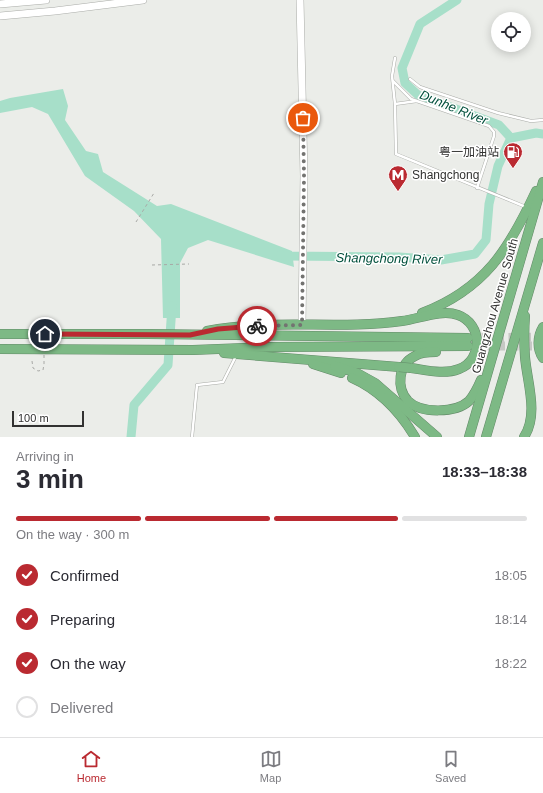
<!DOCTYPE html>
<meta charset="utf-8">
<style>
body{margin:0;font-family:Helvetica,"Noto Sans SC",sans-serif;background:#f7f7f7;color:#2b2b33;height:100vh;display:flex;flex-direction:column;font-size:15px;white-space:nowrap}
*{box-sizing:border-box;margin:0}
p{font-size:13px;color:#7c7c81}
.icon{flex:none;width:22px;height:22px;fill:none;stroke:currentColor;stroke-width:2;stroke-linecap:round;stroke-linejoin:round}
.map{position:relative;height:437px;overflow:hidden}
.side{display:flex;flex-direction:column;background:#fff;flex:1}
.side>*{flex:none}
.fabs{position:absolute;left:491px;top:12px;display:grid;gap:8px}
.fabs a{display:grid;place-items:center;width:40px;height:40px;border-radius:50%;background:#fff;box-shadow:0 2px 10px #0003;font-size:20px}
.scale{position:absolute;left:12px;bottom:10px;width:72px;box-sizing:border-box;padding-left:4px;border:2px solid #323231;border-top:0;font-size:11px;line-height:14px;white-space:nowrap;color:#323231;-webkit-text-stroke:3px #fff;paint-order:stroke}
.pin{position:absolute;display:grid;place-items:center;width:34px;height:34px;color:#fff;margin:-17px;border:2px solid #fff;border-radius:50%;box-shadow:0 1px 4px #0007}
.courier{position:absolute;display:grid;place-items:center;width:40px;height:40px;margin:-20px;border:3px solid #ba2a31;border-radius:50%;background:#fff;color:#222;box-shadow:0 1px 5px #0007}
.head em{font-style:normal;font-weight:700}
.head div{display:flex;flex-direction:column-reverse}
.head{display:flex;align-items:center;justify-content:space-between;height:68px;padding:0 16px}
h1{font-size:26px;font-weight:700;line-height:30px}
.bar{display:grid;grid-template-columns:repeat(4,1fr);gap:6px 4px;align-content:center;height:48px;padding:0 16px}
.bar i{height:5px;border-radius:3px;background:#e1e1e2}
.bar .active{background:#ba2a31}
.bar p{grid-column:span 4}
ol{padding:0 16px;list-style:none}
li{display:flex;align-items:center;gap:12px;height:44px}
li p{margin-inline-start:auto}
li .icon{padding:4px;border-radius:50%;background:#ba2a31;color:#fff;stroke-width:4}
li:last-child{color:#7c7c81}
li i{width:22px;height:22px;border:2px solid #e1e1e2;border-radius:50%}
.tab-bar{display:flex;justify-content:space-around;align-items:center;height:56px;border-top:1px solid #e1e1e2;background:#fff;font-size:11px;color:#7c7c81}
.tab-bar a{display:grid;justify-items:center;gap:2px}
.tab-bar .active{color:#ba2a31}
.map>svg:first-child{display:block}
.water{fill:#a7dfc9}
.lines{fill:none;stroke-linecap:round;stroke-linejoin:round}
.river{stroke:#a7dfc9;stroke-width:9}
.highway-tunnel{stroke:#c6c8c4;stroke-width:9;stroke-dasharray:9 4.5;stroke-linecap:butt}
.lane-casing{stroke:#aaaca8;stroke-width:3.5}
.secondary-casing{stroke:#aaaca8;stroke-width:8}
.highway-casing{stroke:#638a68;stroke-width:10}
.path{stroke:#a8a9a6;stroke-width:1;stroke-dasharray:3 3;stroke-linecap:butt}
.lane{stroke:#fff;stroke-width:2.5}
.secondary{stroke:#fff;stroke-width:7}
.highway{stroke:#7db985;stroke-width:9}
.highway-bridge-casing{stroke:#638a68;stroke-width:10;stroke-linecap:butt}
.path-bridge{stroke:#a8a9a6;stroke-width:1;stroke-dasharray:3 3;stroke-linecap:butt}
.highway-bridge{stroke:#7db985;stroke-width:9}
.done{stroke:#737371;stroke-width:4;stroke-dasharray:0 7.2}
.route{stroke:#ba2a31;stroke-width:5}
.labels{text-anchor:middle;stroke-width:3;stroke-linejoin:round;paint-order:stroke}
.poi-label{font-size:12px;fill:#323231;stroke:#fff;text-anchor:end}
.street-label{font-size:12px;fill:#323231;stroke:#fff}
.water-label{font-size:13px;font-style:italic;fill:#02503c;stroke:#fff}
</style>
<div class="map">
<svg width="543" height="437" viewBox="0 0 543 437">
<rect width="100%" height="100%" fill="#ebede9"/>
<polygon class="water" points="63,89 68,106 65,120 86,151 98,154 103,172 157,206 171,204 292,251 294,267 208,240 188,248 180,263 180,318 163,318 161,239 134,211 85,176 48,114 32,107 0,113 0,101 10,98"/>
<g class="lines">
<g class="river">
<polyline points="457,0 420,24 402,68 405,83 418,95 499,125 511,138"/>
<polyline points="281,255 284,256 399,257 441,260 475,254 486,240 489,204 498,166 511,138 536,133 543,134"/>
<polyline points="131,437 134,405 168,365 172,306"/>
</g>
<g class="highway-tunnel">
<polyline points="468,338 543,337"/>
<polyline points="469,346 543,346"/>
</g>
<defs>
<g id="lane">
<polyline points="395,58 392,76 395,104 396,154 526,207"/>
<polyline points="410,79 420,87 498,113 531,121 543,120"/>
<polyline points="393,81 411,99 489,126 494,132 494,136 477,188"/>
<polyline points="395,104 417,101"/>
<polyline points="192,437 197,385 223,382 236,356"/>
</g>
<g id="secondary">
<polyline points="300,0 304,176 302,325"/>
<polyline points="0,4 46,0"/>
<polyline points="0,16 55,11 143,0"/>
</g>
<g id="highway">
<path d="M422,313c63,-24 87,-64 114,-122"/>
<path d="M543,327c-6,10 -6,22 0,31"/>
<path d="M207,331c63,-13 131,-1 195,-10 17,-2 39,-12 56,-6 25,9 25,45 1,54 -15,6 -33,1 -48,-1"/>
<polyline points="0,334 148,334 468,338"/>
<polyline points="0,349 193,350 269,347 468,346"/>
<path d="M436,352c-7,0 -15,0 -21,4 -17,8 -19,32 -7,45 13,13 48,12 61,0 5,-6 9,-14 12,-21"/>
<polyline points="224,353 399,367"/>
<polyline points="313,364 341,373"/>
<polyline points="335,366 357,373 375,383 437,437"/>
<path d="M352,378c27,12 48,34 63,59"/>
<polyline points="469,437 543,182"/>
<polyline points="486,437 543,243"/>
<path d="M524,437c15,-23 3,-55 1,-80 -1,-14 -1,-27 0,-41"/>
</g>
</defs>
<use href="#lane" class="lane-casing"/>
<use href="#secondary" class="secondary-casing"/>
<use href="#highway" class="highway-casing"/>
<g class="path">
<polyline points="136,222 154,193"/>
<polyline points="152,265 189,264"/>
<polyline points="44,321 44,318 46,317 49,320 50,327"/>
<polyline points="32,361 33,368 38,371 43,370 44,364"/>
</g>
<use href="#lane" class="lane"/>
<use href="#secondary" class="secondary"/>
<use href="#highway" class="highway"/>
<defs>
<polyline id="highway-bridge" points="399,367 411,368"/>
</defs>
<use href="#highway-bridge" class="highway-bridge-casing"/>
<polyline class="path-bridge" points="44,364 44,321"/>
<use href="#highway-bridge" class="highway-bridge"/>
</g>
<g class="lines">
<polyline class="done" points="257,326 302,325 304,176 303,118"/>
<polyline class="route" points="45,334 190,335 218,329 257,326"/>
</g>
<defs>
<symbol id="fuel-pin" viewBox="-11 -11 22 30"><path d="M0 17L-7.5 6A9.5 9.5 0 1 1 7.5 6Z" fill="#ba2a31" stroke="#fff"/><path d="M-5.5-6h7V0h2V4h1.3V-2.5L3-4.5l.8-.8L6-3V5H2.5V1h-1V6h-7ZM-4.2-4.7v3.2H.2V-4.7Z" fill="#fff"/></symbol>
<symbol id="metro-pin" viewBox="-11 -11 22 30"><path d="M0 17L-7.5 6A9.5 9.5 0 1 1 7.5 6Z" fill="#ba2a31" stroke="#fff"/><path d="M-5.5 5V-5H-3L0 0L3-5H5.5V5H3V-.5L0 4L-3-.5V5Z" fill="#fff"/></symbol>
</defs>
<g fill-rule="evenodd">
<use href="#fuel-pin" x="502" y="141" width="22" height="30"/>
<use href="#metro-pin" x="387" y="164" width="22" height="30"/>
</g>
<g class="labels">
<g class="poi-label">
<text x="499" y="156">粤一加油站</text>
<text x="412" y="179" text-anchor="start">Shangchong</text>
</g>
<g class="street-label">
<text transform="translate(495 306) rotate(-74)" y="4">Guangzhou Avenue South</text>
</g>
<g class="water-label">
<text transform="translate(454 107) rotate(22)" y="5">Dunhe River</text>
<text transform="translate(389 258) rotate(1)" y="5">Shangchong River</text>
</g>
</g>
</svg>
<div class="fabs">
<a><svg class="icon" aria-label="locate" viewBox="0 0 24 24"><circle cx="12" cy="12" r="6"/><path d="M12 2v4M12 18v4M2 12h4M18 12h4"/></svg></a>
</div>
<div class="scale">100 m</div>
<div class="pin" style="left:303px;top:118px;background:#ea580c"><svg class="icon" aria-label="bag" viewBox="0 0 24 24"><path d="M5 8h14l-1 12H6zM9 8a3 3 0 0 1 6 0"/></svg></div>
<div class="pin" style="left:45px;top:334px;background:#1f2937"><svg class="icon" aria-label="home" viewBox="0 0 24 24"><path d="M3 11l9-7 9 7M6 9v11h12V9"/></svg></div>
<div class="courier" style="left:257px;top:326px"><svg class="icon" aria-label="bike" viewBox="0 0 24 24"><circle cx="6" cy="16" r="4"/><circle cx="18" cy="16" r="4"/><path d="M6 16l4-8h5l3 8M10 8l3 8H6M13 5h3"/></svg></div>
</div>
<section class="side">
<div class="head"><div><h1>3 min</h1><p>Arriving in</p></div><em>18:33–18:38</em></div>
<div class="bar"><i class="active"></i><i class="active"></i><i class="active"></i><i></i><p>On the way · 300 m</p></div>
<ol>
<li><svg class="icon" aria-label="check" viewBox="0 0 24 24"><path d="M5 12l5 5 9-10"/></svg>Confirmed<p>18:05</p></li>
<li><svg class="icon" aria-label="check" viewBox="0 0 24 24"><path d="M5 12l5 5 9-10"/></svg>Preparing<p>18:14</p></li>
<li><svg class="icon" aria-label="check" viewBox="0 0 24 24"><path d="M5 12l5 5 9-10"/></svg>On the way<p>18:22</p></li>
<li><i></i>Delivered</li>
</ol>
</section>
<nav class="tab-bar">
<a class="active"><svg class="icon" aria-label="home" viewBox="0 0 24 24"><path d="M3 11l9-7 9 7M6 9v11h12V9"/></svg>Home</a>
<a><svg class="icon" aria-label="map" viewBox="0 0 24 24"><path d="M3 6l6-2 6 2 6-2v14l-6 2-6-2-6 2zM9 4v14M15 6v14"/></svg>Map</a>
<a><svg class="icon" aria-label="saved" viewBox="0 0 24 24"><path d="M7 4h10v16l-5-4-5 4z"/></svg>Saved</a>
</nav>
